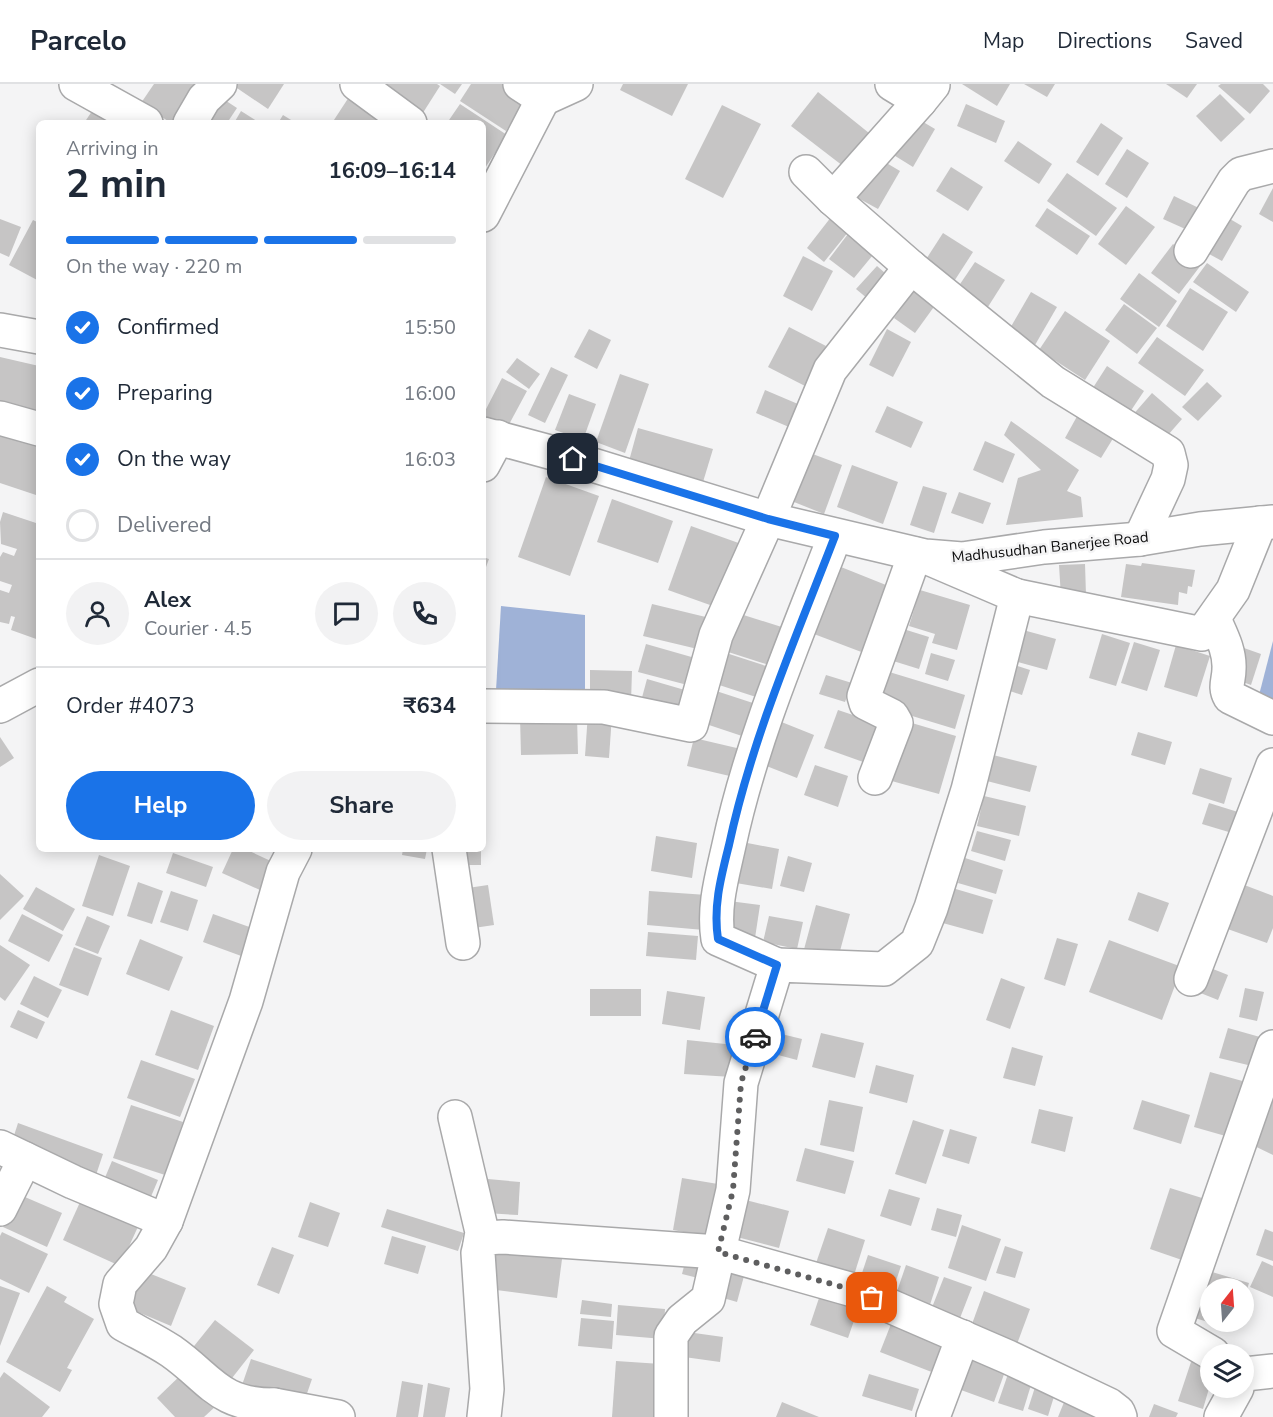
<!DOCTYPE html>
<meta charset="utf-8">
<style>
body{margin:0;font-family:"Nunito Sans",sans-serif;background:#f2f2f3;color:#1f2937;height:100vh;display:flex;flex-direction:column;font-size:22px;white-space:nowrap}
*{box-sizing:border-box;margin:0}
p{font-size:20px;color:#747a83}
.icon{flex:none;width:33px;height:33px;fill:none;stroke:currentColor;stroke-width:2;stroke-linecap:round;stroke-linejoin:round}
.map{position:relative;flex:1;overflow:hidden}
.details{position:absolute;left:36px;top:36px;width:450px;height:732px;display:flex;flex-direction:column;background:#fff;border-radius:9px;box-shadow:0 3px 15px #0003}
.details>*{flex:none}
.needle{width:39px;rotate:17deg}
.buttons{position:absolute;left:1200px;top:1194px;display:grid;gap:12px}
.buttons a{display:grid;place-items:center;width:54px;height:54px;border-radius:50%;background:#fff;box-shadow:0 3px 15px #0003;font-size:30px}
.pin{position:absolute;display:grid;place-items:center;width:51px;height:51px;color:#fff;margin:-26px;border-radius:12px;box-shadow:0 3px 9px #0006}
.courier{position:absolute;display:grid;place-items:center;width:60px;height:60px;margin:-30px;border:4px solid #1a73e8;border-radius:50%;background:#fff;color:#222;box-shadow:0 2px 8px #0007}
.head em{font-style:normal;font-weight:700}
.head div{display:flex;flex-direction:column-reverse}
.head{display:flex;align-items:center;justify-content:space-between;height:102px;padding:0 30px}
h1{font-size:39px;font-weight:700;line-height:45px}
.bar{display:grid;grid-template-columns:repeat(4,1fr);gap:9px 6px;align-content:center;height:72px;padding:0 30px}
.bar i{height:8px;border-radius:4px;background:#e0e1e3}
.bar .active{background:#1a73e8}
.bar p{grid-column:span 4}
.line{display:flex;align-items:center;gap:15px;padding:0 30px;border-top:2px solid #e0e1e3}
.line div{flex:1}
.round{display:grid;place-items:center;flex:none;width:63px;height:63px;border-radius:32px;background:#f2f2f3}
ol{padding:0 30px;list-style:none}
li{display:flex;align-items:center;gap:18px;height:66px}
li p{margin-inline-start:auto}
li .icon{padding:6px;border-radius:50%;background:#1a73e8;color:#fff;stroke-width:4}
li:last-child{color:#747a83}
li i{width:33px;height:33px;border:3px solid #e0e1e3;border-radius:50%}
.cta{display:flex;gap:12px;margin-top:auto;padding:12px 30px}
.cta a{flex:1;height:69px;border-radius:36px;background:#1a73e8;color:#fff;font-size:24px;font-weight:700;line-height:69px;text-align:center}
.cta a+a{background:#f2f2f3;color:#1f2937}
header{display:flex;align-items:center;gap:36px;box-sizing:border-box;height:84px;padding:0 30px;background:#fff;border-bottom:2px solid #e0e1e3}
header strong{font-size:28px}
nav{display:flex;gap:33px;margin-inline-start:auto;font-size:21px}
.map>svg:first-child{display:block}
.water{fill:#9fb2d7}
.building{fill:#c6c5c5}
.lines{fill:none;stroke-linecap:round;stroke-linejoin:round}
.minor-casing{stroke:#a9a9aa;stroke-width:36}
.major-casing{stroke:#a9a9aa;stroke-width:36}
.minor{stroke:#fff;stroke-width:33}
.major{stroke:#fff;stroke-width:33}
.done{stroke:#5e5e5f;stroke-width:6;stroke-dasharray:0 10.8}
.route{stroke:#1a73e8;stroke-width:8}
.labels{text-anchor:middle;stroke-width:5;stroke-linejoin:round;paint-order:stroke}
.street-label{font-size:15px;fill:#0d0d0e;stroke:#f4f4f5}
</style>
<header>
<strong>Parcelo</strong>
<nav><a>Map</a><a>Directions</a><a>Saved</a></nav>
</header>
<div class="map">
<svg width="1273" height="1333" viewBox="0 0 1273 1333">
<rect width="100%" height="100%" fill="#f4f4f5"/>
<g class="water">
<polygon points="501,522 585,531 585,621 495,623"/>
<polygon points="1273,557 1273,622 1258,615"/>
</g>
<g class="building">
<polygon points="154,0 199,0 181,39 171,39 141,19"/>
<polygon points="231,0 284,0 268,25"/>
<polygon points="367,0 437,0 440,2 419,35"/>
<polygon points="440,0 462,0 455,10"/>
<polygon points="471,0 507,0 528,13 506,47 460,17"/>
<polygon points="623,0 688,0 672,32 620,6"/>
<polygon points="962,0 1010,0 997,22"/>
<polygon points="1024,0 1055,0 1047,13"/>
<polygon points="1166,0 1197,0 1187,14"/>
<polygon points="1221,0 1263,0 1270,7 1250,30 1218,2"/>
<polygon points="818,8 869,49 843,82 791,42"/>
<polygon points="214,9 237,24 227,39 194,39"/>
<polygon points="1220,10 1245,35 1221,58 1196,32"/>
<polygon points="349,13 378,32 373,39 332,39"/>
<polygon points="99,17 133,39 84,39"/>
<polygon points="460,20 507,51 485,84 483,82 483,39 447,39"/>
<polygon points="966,20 1005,37 996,59 957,42"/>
<polygon points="722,21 761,40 723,114 685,95"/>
<polygon points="241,27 260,39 234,39"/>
<polygon points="283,31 296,39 278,39"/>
<polygon points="913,32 935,45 913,83 892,70"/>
<polygon points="1101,39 1123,54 1098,92 1076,78"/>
<polygon points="1018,57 1052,80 1039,100 1004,77"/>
<polygon points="1127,65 1149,79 1127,114 1105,100"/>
<polygon points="878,74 900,87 878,125 856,113"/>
<polygon points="951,83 983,103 968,127 936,107"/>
<polygon points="1067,89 1117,124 1096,152 1047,117"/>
<polygon points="1273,104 1273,138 1259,130"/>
<polygon points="1174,112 1203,126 1192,148 1163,135"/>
<polygon points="1126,122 1155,143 1126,181 1098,160"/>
<polygon points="1047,124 1090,152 1077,171 1035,142"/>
<polygon points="835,128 853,142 824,178 807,164"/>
<polygon points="1218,128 1242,142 1222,177 1198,164"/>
<polygon points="0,135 21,143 9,173 0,169"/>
<polygon points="33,136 39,139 39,197 9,181"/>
<polygon points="851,146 877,166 854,194 829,175"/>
<polygon points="943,149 973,168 953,199 923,180"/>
<polygon points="1173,160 1201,181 1179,210 1151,189"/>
<polygon points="803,172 833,187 812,227 783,212"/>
<polygon points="975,178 1005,196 986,226 956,206"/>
<polygon points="1207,179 1249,208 1236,228 1193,198"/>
<polygon points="877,182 894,197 874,220 856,205"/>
<polygon points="1139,189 1177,217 1159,243 1120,215"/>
<polygon points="1190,204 1228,228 1203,267 1166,242"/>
<polygon points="915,205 936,220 915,249 894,234"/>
<polygon points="1031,208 1057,223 1035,261 1009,246"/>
<polygon points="1124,220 1157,244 1137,270 1105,246"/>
<polygon points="1065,227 1110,257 1085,296 1039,266"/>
<polygon points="789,243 826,262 805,302 768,283"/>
<polygon points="589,245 611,256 597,285 574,273"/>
<polygon points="887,245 911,258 893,293 869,281"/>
<polygon points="1157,253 1204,286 1185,312 1138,279"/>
<polygon points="0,273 39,282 39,338 0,329"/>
<polygon points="517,274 540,290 529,305 506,288"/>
<polygon points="1107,282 1144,307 1126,334 1089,310"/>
<polygon points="551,283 568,291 545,339 528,331"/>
<polygon points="620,290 649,300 625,369 596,358"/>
<polygon points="502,294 527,307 507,344 483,331"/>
<polygon points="1207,298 1222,312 1198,337 1182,323"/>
<polygon points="765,306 805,323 796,346 756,329"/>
<polygon points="1152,309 1182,335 1161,359 1131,333"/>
<polygon points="569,310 596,320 583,356 555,346"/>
<polygon points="887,322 923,338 911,364 875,348"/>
<polygon points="1080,327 1117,348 1101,374 1065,354"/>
<polygon points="1011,337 1079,386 1067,407 1081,413 1083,433 1006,441 1018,394 1041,386 1004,351"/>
<polygon points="0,342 39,355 39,412 0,399"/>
<polygon points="638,344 713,365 703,398 629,377"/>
<polygon points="985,357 1015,370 1003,399 973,386"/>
<polygon points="802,366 842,381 824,430 784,414"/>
<polygon points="852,381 898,398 883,440 837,423"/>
<polygon points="546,393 599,412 570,492 518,473"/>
<polygon points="923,402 947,409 934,449 910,441"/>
<polygon points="959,408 991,419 983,440 951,429"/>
<polygon points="612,415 673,437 658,479 597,458"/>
<polygon points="3,428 39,440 39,556 11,546 15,533 11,532 9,540 0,538 0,506 9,509 12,501 0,497 0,473 3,468 14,472 17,465 1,460 0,438"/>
<polygon points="691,442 747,462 724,526 668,506"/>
<polygon points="483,473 489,475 483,491"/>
<polygon points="1142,479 1195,486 1192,503 1188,502 1187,510 1179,508 1178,521 1121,513 1126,480 1141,482"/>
<polygon points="1085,480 1086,511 1061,513 1059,481"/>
<polygon points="841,483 891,503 864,569 814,550"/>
<polygon points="920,506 970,521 957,566 932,559 935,550 909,542"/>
<polygon points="652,520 714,535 706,567 643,552"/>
<polygon points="734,528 788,545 775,583 722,566"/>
<polygon points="900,544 929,553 919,585 890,576"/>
<polygon points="1023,546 1056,555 1047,586 1014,577"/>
<polygon points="1102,550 1130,559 1116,602 1089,594"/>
<polygon points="1134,558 1160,566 1147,607 1121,599"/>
<polygon points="646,560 702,576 695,603 638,588"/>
<polygon points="1176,561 1210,572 1197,613 1164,603"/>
<polygon points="1244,564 1261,570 1251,601 1234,595"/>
<polygon points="723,568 766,582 756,613 713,599"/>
<polygon points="931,569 955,576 948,597 925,590"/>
<polygon points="1011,580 1030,586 1022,611 1004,605"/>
<polygon points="590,586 632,587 631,618 590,617"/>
<polygon points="886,587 965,611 955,645 876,621"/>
<polygon points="826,591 852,599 845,618 819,610"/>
<polygon points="647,595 695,609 687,635 640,621"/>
<polygon points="707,604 756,620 745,653 697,637"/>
<polygon points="838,626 880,640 866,679 824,664"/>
<polygon points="588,629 612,631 609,674 585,672"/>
<polygon points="577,632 578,670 521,671 520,633"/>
<polygon points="774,635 814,651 797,694 756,678"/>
<polygon points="905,637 956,652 939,710 888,696"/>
<polygon points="1138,648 1172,658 1165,681 1131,671"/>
<polygon points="0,653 14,674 0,683"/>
<polygon points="694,654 741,665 734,693 687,682"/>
<polygon points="989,670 1037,682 1030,708 983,696"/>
<polygon points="815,681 848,692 838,723 804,711"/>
<polygon points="1200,684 1232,694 1224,720 1192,710"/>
<polygon points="984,712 1026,722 1019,752 977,742"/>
<polygon points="1209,719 1238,728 1232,749 1202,740"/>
<polygon points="977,747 1011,756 1005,777 971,767"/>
<polygon points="656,752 697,759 692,794 651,787"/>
<polygon points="737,757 779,765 772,805 730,798"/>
<polygon points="233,765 245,765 273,778 260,806 222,789"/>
<polygon points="403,765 427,765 425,775 402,771"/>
<rect x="456" y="765" width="25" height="16"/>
<polygon points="173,769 213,783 206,803 166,789"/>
<polygon points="99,771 130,782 113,832 82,822"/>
<polygon points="788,772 812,779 804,808 780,802"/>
<polygon points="965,774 1003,786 996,810 958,799"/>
<polygon points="0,790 24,812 0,836"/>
<polygon points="138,798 163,807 152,840 127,832"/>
<polygon points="1239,799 1273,812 1273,844 1267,859 1222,843"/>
<polygon points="488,801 494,841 467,845 461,805"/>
<polygon points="36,803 75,825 63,847 23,825"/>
<polygon points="949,803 993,816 983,850 939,838"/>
<polygon points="171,807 198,816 188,847 160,838"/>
<polygon points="649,807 707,811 704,846 647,841"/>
<polygon points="1138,808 1169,819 1158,848 1128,836"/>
<polygon points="729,817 760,821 755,854 724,849"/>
<polygon points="816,821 850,830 837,878 803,869"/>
<polygon points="22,830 63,851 49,878 8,857"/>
<polygon points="213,830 255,845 244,873 203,858"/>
<polygon points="87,832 110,842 98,870 75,861"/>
<polygon points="769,832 803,838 797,865 763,858"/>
<polygon points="648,848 698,852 696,876 646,872"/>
<polygon points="1057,854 1078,860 1065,902 1044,895"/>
<polygon points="140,855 183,873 169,907 126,890"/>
<polygon points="1109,856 1182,883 1162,936 1089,908"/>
<polygon points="0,861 30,881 5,917 0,913"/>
<polygon points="74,863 102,874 88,912 59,901"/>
<polygon points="1208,883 1228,891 1218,916 1198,908"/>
<polygon points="34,892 62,906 48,934 20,920"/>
<polygon points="1001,894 1025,903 1010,945 986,936"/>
<polygon points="1245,904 1264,908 1257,937 1239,933"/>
<rect x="590" y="905" width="51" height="27"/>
<polygon points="667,907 705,913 700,946 662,940"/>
<polygon points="18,926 45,938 37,955 10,943"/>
<polygon points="171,926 214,942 198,986 155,971"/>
<polygon points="1228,944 1260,953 1252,982 1219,974"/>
<polygon points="765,946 802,955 797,976 759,966"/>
<polygon points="821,949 864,959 855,994 812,983"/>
<polygon points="687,956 735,961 732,993 684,990"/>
<polygon points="1012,963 1043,972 1035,1002 1003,994"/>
<polygon points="141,976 195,995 180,1033 127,1014"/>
<polygon points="876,981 914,991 907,1019 869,1009"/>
<polygon points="1210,988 1246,998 1229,1053 1194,1043"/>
<polygon points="1273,1002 1273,1071 1242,1056"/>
<polygon points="829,1016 863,1023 854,1068 820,1061"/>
<polygon points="1142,1016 1190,1031 1181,1060 1133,1045"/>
<polygon points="131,1021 183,1038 165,1091 113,1074"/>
<polygon points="1039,1025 1073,1033 1065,1068 1031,1059"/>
<polygon points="913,1036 944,1046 926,1100 895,1090"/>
<polygon points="18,1039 103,1070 96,1091 11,1061"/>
<polygon points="950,1045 977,1053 969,1080 942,1072"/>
<polygon points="805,1064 854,1077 845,1110 796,1097"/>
<polygon points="112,1077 158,1096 147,1122 101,1103"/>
<polygon points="682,1094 724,1101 715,1154 673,1146"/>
<polygon points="488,1095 520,1098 518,1131 485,1129"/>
<polygon points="1170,1104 1202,1114 1182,1176 1150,1165"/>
<polygon points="889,1105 920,1114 911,1142 880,1132"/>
<polygon points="85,1107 142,1134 120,1182 63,1156"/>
<polygon points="18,1110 62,1129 47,1163 3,1143"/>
<polygon points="738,1114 789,1127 779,1164 729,1151"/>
<polygon points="310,1118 340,1129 328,1163 298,1153"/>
<polygon points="937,1124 962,1131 956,1153 931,1146"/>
<polygon points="387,1125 464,1149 458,1167 381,1143"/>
<polygon points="962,1141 1001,1155 986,1197 948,1184"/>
<polygon points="828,1144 865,1156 851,1201 813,1188"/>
<polygon points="1265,1145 1273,1148 1273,1177 1256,1171"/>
<polygon points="2,1148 48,1170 29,1209 0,1195 0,1152"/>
<polygon points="392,1152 426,1162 418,1190 384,1180"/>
<polygon points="1005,1162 1023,1168 1015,1194 996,1189"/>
<polygon points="272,1163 294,1171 279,1210 257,1201"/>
<polygon points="493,1166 562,1175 557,1214 488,1205"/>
<polygon points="687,1171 714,1179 710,1197 682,1190"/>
<polygon points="868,1171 901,1182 891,1212 858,1201"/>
<polygon points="722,1175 747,1181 737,1218 713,1211"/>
<polygon points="1262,1177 1273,1182 1273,1213 1250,1203"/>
<polygon points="906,1181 939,1193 927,1230 893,1219"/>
<polygon points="1202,1185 1249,1199 1244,1215 1244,1204 1210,1204 1210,1238 1237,1238 1235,1246 1188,1232"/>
<polygon points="141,1186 186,1204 171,1242 126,1223"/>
<polygon points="944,1193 972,1203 955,1247 927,1236"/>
<polygon points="0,1202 20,1209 0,1262"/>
<polygon points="47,1202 67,1213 64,1218 94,1235 67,1284 72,1286 60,1308 6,1278"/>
<polygon points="984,1207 1030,1225 1014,1268 968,1251"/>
<polygon points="820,1211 858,1225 848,1254 810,1241"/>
<polygon points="582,1216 612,1220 611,1233 580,1230"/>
<polygon points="618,1221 665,1225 663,1255 616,1251"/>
<polygon points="581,1234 614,1237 612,1265 578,1262"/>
<polygon points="215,1236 254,1266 225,1303 186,1272"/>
<polygon points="891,1240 953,1264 942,1292 880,1268"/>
<polygon points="680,1247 723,1253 720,1278 677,1272"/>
<polygon points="963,1266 1007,1282 994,1318 950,1302"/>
<polygon points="1193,1272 1210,1278 1210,1301 1203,1325 1178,1317"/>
<polygon points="251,1275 312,1295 303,1321 242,1301"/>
<polygon points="616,1277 661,1280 658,1333 612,1333"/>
<polygon points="185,1287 217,1321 204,1333 175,1333 157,1314"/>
<polygon points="4,1288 50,1323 42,1333 0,1333 0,1294"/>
<polygon points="869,1290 919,1305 912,1327 862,1312"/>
<polygon points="1008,1290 1032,1298 1023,1327 998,1319"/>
<polygon points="402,1297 423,1301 418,1333 396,1333"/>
<polygon points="428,1299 450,1304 445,1333 423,1333"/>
<polygon points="1036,1300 1056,1306 1048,1332 1028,1325"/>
<polygon points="1067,1311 1097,1323 1094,1333 1058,1333"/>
<polygon points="782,1318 819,1333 776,1333"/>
<polygon points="1154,1320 1178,1329 1176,1333 1149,1333"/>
</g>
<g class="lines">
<defs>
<g id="minor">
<polyline points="76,0 146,39"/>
<polyline points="357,0 410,39"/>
<polyline points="520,0 543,15 576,0"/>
<polyline points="892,0 920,17 933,1"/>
<polyline points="190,39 204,15 220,0"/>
<polyline points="806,88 833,115 911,183 1053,298 1168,369 1171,381 1168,395 1140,455"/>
<polyline points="833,115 920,17"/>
<polyline points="483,131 543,15"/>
<polyline points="1191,167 1234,97 1241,90 1273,82"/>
<polyline points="0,334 39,345"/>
<polyline points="483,381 498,353"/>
<polyline points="1017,512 1202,550 1233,506 1260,439"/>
<path d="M1214,535c7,16 16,32 15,50 0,11 -5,18 1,28l43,21"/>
<polyline points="0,622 39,601"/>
<polyline points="483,622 604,623 691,641 716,551 768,435 830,286 911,183"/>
<polyline points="875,694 896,639 892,632 866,619 864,612 915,470"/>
<polyline points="449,765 463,859"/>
<path d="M777,881l-59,-26c-5,-33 4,-62 11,-94 23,-107 67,-208 106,-309"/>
<polyline points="1191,895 1273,681"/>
<polyline points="455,1033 482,1148 480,1160"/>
<polyline points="0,1063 73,1098 166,1137"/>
<polyline points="0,1125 25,1075"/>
<polyline points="1213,1270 1174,1247 1273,963"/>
<polyline points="1244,1292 1245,1290 1273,1287"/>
<polyline points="274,1321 338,1333"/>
<path d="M276,1333l-2,-12c-56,0 -63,-26 -103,-54 -15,-10 -32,-18 -48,-27l-7,-20 4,-20 31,-36 15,-27 80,-220 37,-129 12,-23"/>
<path d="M484,1333l3,-28 -9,-136c3,-17 10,-15 25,-16l215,15 135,38 155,67 101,48 9,7 2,5"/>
<polyline points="671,1333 671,1252 682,1236 708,1215 733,1106 741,999 777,881 884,885 917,859 931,824 968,706 1017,512 926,473"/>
<polyline points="933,1333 963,1253"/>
<polyline points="1221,1333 1237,1304"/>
</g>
<g id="major">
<polyline points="0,246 39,253"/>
<polyline points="483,350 557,370 768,435 925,472 962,475 1044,463 1140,455 1200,445 1273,438"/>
</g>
</defs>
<use href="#minor" class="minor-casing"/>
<use href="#major" class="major-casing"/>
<use href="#minor" class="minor"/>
<use href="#major" class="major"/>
</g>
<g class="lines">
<polyline class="done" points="755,953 741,999 733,1106 718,1168 853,1206 872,1214"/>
<path class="route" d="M573,375l195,60 67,17c-39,101 -83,202 -106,309 -8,32 -16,61 -11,94l59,26 -22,72"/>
</g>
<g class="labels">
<g class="street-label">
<text transform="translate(1050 463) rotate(-6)" y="5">Madhusudhan Banerjee Road</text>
</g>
</g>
</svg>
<div class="buttons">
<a><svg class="needle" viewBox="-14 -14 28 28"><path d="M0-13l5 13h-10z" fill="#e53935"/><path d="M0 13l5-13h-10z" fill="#747a83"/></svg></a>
<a><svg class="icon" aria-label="layers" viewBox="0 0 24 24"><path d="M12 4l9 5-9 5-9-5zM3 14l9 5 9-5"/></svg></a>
</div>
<div class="pin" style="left:872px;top:1214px;background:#ea580c"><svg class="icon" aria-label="bag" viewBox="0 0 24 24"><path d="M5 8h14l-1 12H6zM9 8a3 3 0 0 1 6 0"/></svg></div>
<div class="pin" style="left:573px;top:375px;background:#1f2937"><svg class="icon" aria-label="home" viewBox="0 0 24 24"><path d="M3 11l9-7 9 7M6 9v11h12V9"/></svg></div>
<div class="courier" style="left:755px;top:953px"><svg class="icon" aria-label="car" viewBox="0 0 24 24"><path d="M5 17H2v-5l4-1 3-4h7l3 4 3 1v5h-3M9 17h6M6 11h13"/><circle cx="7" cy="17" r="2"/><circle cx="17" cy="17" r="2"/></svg></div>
<section class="details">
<div class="head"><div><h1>2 min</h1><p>Arriving in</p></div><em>16:09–16:14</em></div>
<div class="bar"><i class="active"></i><i class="active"></i><i class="active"></i><i></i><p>On the way · 220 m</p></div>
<ol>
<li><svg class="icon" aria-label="check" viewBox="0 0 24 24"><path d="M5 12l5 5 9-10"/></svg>Confirmed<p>15:50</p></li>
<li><svg class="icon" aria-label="check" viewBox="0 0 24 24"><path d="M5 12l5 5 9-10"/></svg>Preparing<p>16:00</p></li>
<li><svg class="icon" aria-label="check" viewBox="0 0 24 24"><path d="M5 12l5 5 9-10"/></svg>On the way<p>16:03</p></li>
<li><i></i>Delivered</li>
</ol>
<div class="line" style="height:108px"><a class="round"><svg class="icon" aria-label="person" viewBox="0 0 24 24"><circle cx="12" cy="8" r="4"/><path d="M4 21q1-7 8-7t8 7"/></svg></a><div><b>Alex</b><p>Courier · 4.5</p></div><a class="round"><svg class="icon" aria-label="chat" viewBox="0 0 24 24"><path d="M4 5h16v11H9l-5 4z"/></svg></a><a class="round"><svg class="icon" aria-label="phone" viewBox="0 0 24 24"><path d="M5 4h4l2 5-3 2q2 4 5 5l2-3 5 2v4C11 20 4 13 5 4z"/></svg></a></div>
<div class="line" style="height:78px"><div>Order #4073</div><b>₹634</b></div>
<div class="cta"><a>Help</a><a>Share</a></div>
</section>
</div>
